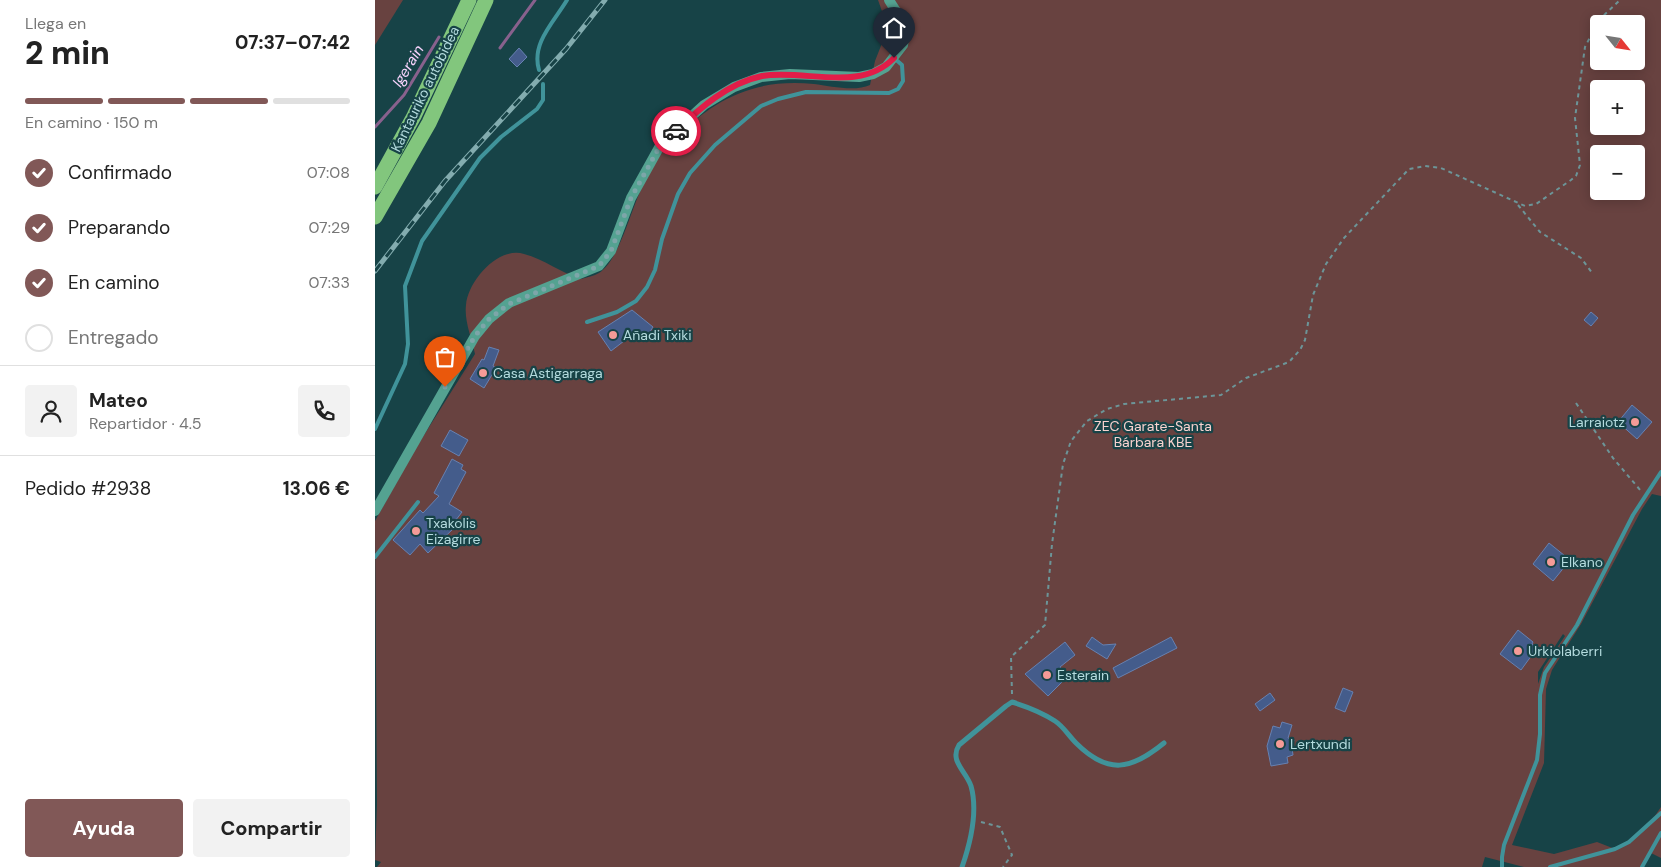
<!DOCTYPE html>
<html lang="es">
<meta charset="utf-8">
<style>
body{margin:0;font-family:"DM Sans",sans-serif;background:#f2f2f2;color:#222;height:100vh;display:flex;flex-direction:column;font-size:19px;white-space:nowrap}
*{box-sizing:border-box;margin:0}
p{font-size:16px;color:#767676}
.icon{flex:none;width:28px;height:28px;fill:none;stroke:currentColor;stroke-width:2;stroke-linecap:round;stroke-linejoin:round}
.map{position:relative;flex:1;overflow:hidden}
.side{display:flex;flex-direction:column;background:#fff;width:375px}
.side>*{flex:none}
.needle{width:32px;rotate:120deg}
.buttons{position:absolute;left:1215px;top:15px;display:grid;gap:10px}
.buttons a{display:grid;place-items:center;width:55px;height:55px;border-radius:5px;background:#fff;box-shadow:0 2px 12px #0003;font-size:25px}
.pin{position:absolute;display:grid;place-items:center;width:42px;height:42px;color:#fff;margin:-51px -21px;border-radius:50% 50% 50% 0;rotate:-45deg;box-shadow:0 0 5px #0007}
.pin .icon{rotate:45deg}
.courier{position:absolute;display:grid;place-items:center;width:50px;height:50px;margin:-25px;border:4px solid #e11d48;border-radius:50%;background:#fff;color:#222;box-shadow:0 1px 6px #0007}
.overview em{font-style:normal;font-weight:800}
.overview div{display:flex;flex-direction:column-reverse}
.overview{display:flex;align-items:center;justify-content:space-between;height:85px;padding:0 25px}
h1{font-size:32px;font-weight:800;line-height:38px}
.bar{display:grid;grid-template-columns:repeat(4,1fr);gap:8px 5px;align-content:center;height:60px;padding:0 25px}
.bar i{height:6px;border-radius:4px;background:#e0e0e0}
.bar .active{background:#815857}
.bar p{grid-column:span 4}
.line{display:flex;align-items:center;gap:12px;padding:0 25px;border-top:1px solid #e0e0e0}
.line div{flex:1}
.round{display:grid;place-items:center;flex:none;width:52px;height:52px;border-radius:5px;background:#f2f2f2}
ol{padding:0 25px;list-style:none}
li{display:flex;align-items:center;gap:15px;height:55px}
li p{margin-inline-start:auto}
li .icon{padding:5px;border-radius:50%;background:#815857;color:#fff;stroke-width:4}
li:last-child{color:#767676}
li i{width:28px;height:28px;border:2px solid #e0e0e0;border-radius:50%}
.button{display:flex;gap:10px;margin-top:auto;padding:10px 25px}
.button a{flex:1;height:58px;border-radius:5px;background:#815857;color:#fff;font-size:20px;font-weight:800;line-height:58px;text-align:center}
.button a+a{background:#f2f2f2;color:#222}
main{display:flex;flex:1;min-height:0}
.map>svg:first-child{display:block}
.green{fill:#684240;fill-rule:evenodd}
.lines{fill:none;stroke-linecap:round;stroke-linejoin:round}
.stream{stroke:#88618d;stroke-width:3}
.building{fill:#445c8b;stroke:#6781b1}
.path{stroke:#6c9598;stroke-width:2;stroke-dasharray:4 4;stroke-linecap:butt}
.lane{stroke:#40939a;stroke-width:4}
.street{stroke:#40939a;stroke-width:5}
.secondary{stroke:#54a291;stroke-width:10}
.highway{stroke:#82c67d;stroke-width:15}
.rail-casing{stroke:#83acaf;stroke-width:5}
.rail{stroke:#174347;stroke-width:3;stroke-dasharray:9;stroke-linecap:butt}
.done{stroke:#7da6a9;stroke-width:5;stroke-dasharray:0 9}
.route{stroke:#e11d48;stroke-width:6}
.poi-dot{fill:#f59b97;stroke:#174347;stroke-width:2}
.labels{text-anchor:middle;stroke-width:4.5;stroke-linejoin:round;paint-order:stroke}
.street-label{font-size:14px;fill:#b4dbde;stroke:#174347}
.poi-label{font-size:14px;fill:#b4dbde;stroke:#174347;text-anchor:start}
.park-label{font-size:14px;fill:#f9d2cf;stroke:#174347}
.water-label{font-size:15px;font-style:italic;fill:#f8d4fd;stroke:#174347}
</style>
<main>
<section class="side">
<div class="overview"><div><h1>2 min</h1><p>Llega en</p></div><em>07:37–07:42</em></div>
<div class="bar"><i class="active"></i><i class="active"></i><i class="active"></i><i></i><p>En camino · 150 m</p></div>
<ol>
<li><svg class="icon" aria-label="check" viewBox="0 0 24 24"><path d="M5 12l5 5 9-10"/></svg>Confirmado<p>07:08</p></li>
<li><svg class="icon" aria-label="check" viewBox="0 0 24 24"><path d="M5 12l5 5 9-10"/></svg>Preparando<p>07:29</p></li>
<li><svg class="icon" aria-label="check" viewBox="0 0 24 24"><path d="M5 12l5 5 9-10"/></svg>En camino<p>07:33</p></li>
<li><i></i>Entregado</li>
</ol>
<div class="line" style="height:90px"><a class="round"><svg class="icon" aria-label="person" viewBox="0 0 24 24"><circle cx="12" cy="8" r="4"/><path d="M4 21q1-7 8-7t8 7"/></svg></a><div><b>Mateo</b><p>Repartidor · 4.5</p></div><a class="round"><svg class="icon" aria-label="phone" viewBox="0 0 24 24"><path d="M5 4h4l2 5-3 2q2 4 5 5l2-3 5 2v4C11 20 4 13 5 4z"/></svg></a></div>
<div class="line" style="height:65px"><div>Pedido #2938</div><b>13.06 €</b></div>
<div class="button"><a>Ayuda</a><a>Compartir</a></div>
</section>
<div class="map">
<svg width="1286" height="867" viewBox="0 0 1286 867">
<rect width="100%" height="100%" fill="#174347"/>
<g class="green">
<polygon points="0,0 28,0 0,45"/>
<path d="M503,0h783v496l-9,-2 -10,15 -61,115 -29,46 -6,19 -2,74 -32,82 42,9 43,-12 18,7c20,-10 34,-23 46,-42v51l-10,-5 -9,14h-118l-39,-10 -3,10h-1105l4,-5 -6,-2 2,-56 -2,-283 39,-70 61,-97c-3,-15 -11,-33 -9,-49 2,-24 32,-59 58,-51 20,5 37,19 57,25 6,-2 13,-3 18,-6 20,-13 31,-60 41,-81 8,-19 18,-37 32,-51 42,-42 82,-63 142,-57 16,2 41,8 56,1l5,-24 13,-33zM1224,24h37v37h-37zM1224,89h37v37h-37zM1224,154h37v37h-37zM1188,634l2,2 -21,31 -6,17v-12z"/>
</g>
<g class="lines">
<g class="stream">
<polyline points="125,48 160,0"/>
<polyline points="0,127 29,95 64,37"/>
</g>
</g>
<g class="building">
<polygon points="144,48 152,57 142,67 134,59"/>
<polygon points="257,310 278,327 271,338 262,331 236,351 223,332"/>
<polygon points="1216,312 1223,318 1216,326 1209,320"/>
<polygon points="114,347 124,350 118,366 121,368 109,388 95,379 107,359 109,360"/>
<polygon points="1257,405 1277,422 1262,439 1243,422"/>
<polygon points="75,430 93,440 84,456 66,446"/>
<polygon points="77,459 88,465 86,469 91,472 74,504 87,512 77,525 80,527 53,553 45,544 35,555 18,540 45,510 48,513 64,496 59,493"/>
<polygon points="1174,543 1195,560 1178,581 1158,564"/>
<polygon points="1143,630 1158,642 1157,644 1162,648 1146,670 1125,654"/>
<polygon points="717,637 728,645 741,644 732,659 711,646"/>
<polygon points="796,637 802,648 743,678 738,668"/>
<polygon points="690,642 700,655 685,667 692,677 673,696 650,674"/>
<polygon points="968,688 978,692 970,712 960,708"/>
<polygon points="895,693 900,700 885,711 880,704"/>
<polygon points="907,722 917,725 913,738 919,740 917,748 918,755 912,757 913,763 896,766 892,746 898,726 905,728"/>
</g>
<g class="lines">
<g class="path">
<polyline points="1143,205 1165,232 1206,258 1218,274"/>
<polyline points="1201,403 1238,458 1266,491"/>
<polyline points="637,694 636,657 670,625 677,544 688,464 696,441 712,421 732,409 749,404 846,395 871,378 914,362 925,350 930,340 938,295 951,264 969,238 1034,169 1050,166 1066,168 1150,206 1161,204 1196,180 1201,176 1205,165 1200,118 1210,47 1224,20 1245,0"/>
<polyline points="606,822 625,827 637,855 628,867"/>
</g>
<g class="lane">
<path d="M164,70c-8,-27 15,-48 28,-70"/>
<polyline points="212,322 242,312 261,301 272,287 280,270 287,239 303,194 315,173 340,145 386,106 403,99 431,92 514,93 523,89 528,81 527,65 519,58"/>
<polyline points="0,429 30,364 33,344 30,286 47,241 105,158 126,137 162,109 168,100 168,84"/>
<polyline points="0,557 43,502"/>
<polyline points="1127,867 1127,857 1129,845 1162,760 1165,734 1165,695 1170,673 1202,625 1258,515 1286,472"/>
<polyline points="1175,867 1240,849 1254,842 1286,813"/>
<polyline points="1267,867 1286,833"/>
</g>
<path class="street" d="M587,867c8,-23 16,-56 9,-81 -5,-15 -22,-25 -12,-41l47,-39 6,-4c13,4 31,11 43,19 8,5 14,15 21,22 32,32 55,27 88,0"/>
<polyline class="secondary" points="0,511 100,336 114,319 134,303 224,266 236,251 256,198 286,144 329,105 359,87 386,77 415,74 484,77 498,74 511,67 528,45 530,34 526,19 514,0"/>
<g class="highway">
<polyline points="0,187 39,116 94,0"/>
<polyline points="0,217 54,123 111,0"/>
</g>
<defs>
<polyline id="rail" points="0,271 70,181 191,49 230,0"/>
</defs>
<use href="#rail" class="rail-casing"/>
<use href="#rail" class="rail"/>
</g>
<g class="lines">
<polyline class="done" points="70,387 100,336 114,319 134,304 224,266 236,251 256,198 286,144 301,131"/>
<path class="route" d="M301,131c24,-23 52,-48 86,-55 44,-7 98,17 132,-18"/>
</g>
<g class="poi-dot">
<circle cx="238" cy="335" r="5"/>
<circle cx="108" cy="373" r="5"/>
<circle cx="1260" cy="422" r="5"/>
<circle cx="41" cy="531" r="5"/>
<circle cx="1176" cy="562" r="5"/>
<circle cx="1143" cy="651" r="5"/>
<circle cx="672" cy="675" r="5"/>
<circle cx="905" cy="744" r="5"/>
</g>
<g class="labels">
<g class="street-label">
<text transform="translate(50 89) rotate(-64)" y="5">Kantauriko autobidea</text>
</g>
<g class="poi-label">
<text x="248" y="340">Añadi Txiki</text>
<text x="118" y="378">Casa Astigarraga</text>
<text x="1250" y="427" text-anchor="end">Larraiotz</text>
<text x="51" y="528">Txakolis<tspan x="51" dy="16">Eizagirre</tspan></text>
<text x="1186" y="567">Elkano</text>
<text x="1153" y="656">Urkiolaberri</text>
<text x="682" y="680">Esterain</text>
<text x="915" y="749">Lertxundi</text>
</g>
<g class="park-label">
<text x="778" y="431">ZEC Garate-Santa<tspan x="778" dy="16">Bárbara KBE</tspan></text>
</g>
<g class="water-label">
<text transform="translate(33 66) rotate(-59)" y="5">Igerain</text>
</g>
</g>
</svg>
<div class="buttons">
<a><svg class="needle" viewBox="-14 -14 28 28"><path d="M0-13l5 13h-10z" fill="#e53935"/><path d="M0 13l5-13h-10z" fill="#767676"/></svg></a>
<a>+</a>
<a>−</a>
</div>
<div class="pin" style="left:70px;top:387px;background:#ea580c"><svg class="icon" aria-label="bag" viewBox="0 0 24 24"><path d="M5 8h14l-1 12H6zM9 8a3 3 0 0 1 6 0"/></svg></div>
<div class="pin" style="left:519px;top:58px;background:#1f2937"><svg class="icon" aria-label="home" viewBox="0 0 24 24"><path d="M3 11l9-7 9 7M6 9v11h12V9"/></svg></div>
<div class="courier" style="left:301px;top:131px"><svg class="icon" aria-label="car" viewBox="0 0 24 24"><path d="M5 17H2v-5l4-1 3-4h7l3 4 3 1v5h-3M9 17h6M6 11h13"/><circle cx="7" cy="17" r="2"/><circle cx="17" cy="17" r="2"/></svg></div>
</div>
</main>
